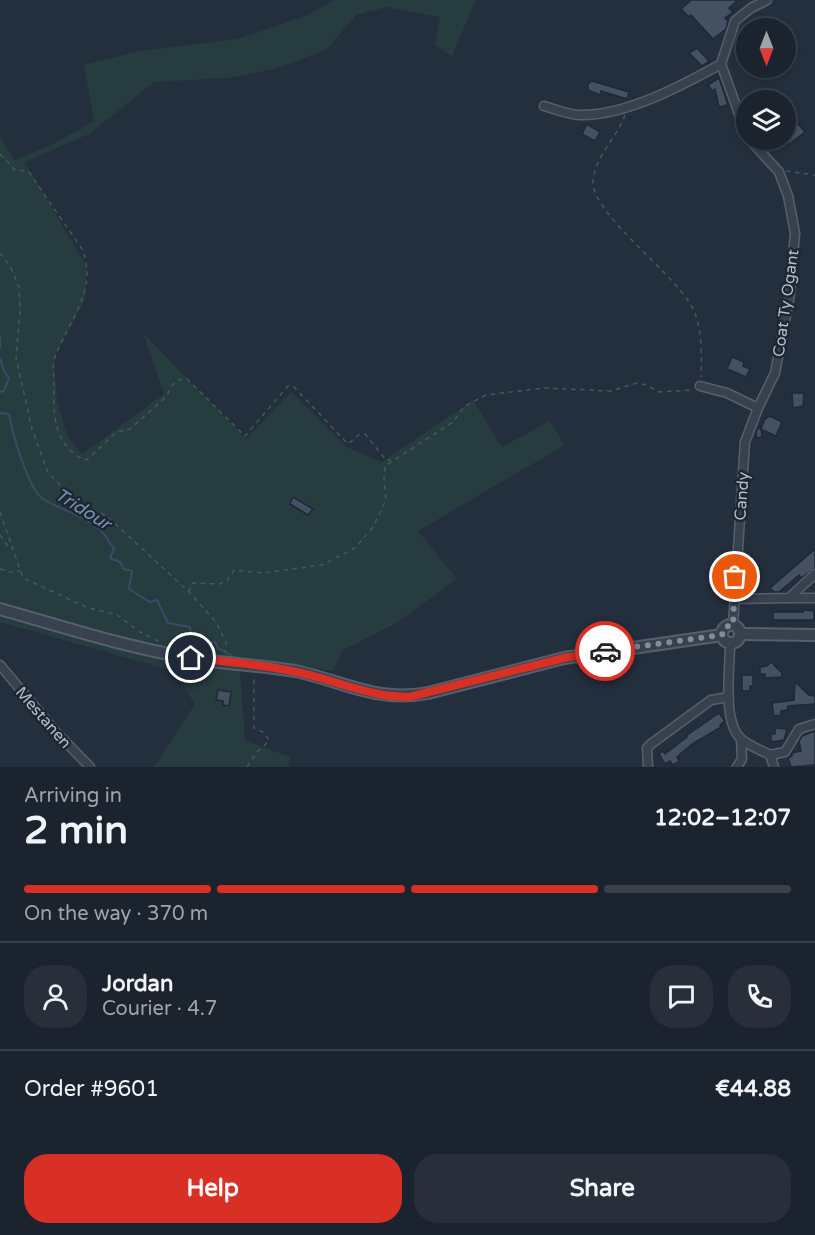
<!DOCTYPE html>
<meta charset="utf-8">
<style>
body{margin:0;font-family:"Varela Round",sans-serif;background:#282f3a;color:#f1f3f6;height:100vh;display:flex;flex-direction:column;font-size:22px;white-space:nowrap}
*{box-sizing:border-box;margin:0}
p{font-size:20px;color:#a0a4aa}
.icon{flex:none;width:33px;height:33px;fill:none;stroke:currentColor;stroke-width:2;stroke-linecap:round;stroke-linejoin:round}
.map{position:relative;height:767px;overflow:hidden}
.sheet{display:flex;flex-direction:column;background:#1b232e;flex:1}
.sheet>*{flex:none}
.needle{width:39px;rotate:180deg}
.fabs{position:absolute;left:736px;top:18px;display:grid;gap:12px}
.fabs a{display:grid;place-items:center;width:60px;height:60px;border-radius:50%;background:#1b232e;box-shadow:0 3px 9px #0003,0 0 0 2px #39404a;font-size:30px}
.pin{position:absolute;display:grid;place-items:center;width:51px;height:51px;color:#fff;margin:-26px;border:3px solid #fff;border-radius:50%;box-shadow:0 2px 6px #0007}
.courier{position:absolute;display:grid;place-items:center;width:60px;height:60px;margin:-30px;border:4px solid #d93025;border-radius:50%;background:#fff;color:#222;box-shadow:0 2px 8px #0007}
.overview em{font-style:normal;font-weight:800}
.overview div{display:flex;flex-direction:column-reverse}
.overview{display:flex;align-items:center;justify-content:space-between;height:102px;padding:0 24px}
h1{font-size:39px;font-weight:800;line-height:45px}
.bar{display:grid;grid-template-columns:repeat(4,1fr);gap:9px 6px;align-content:center;height:72px;padding:0 24px}
.bar i{height:8px;border-radius:4px;background:#39404a}
.bar .active{background:#d93025}
.bar p{grid-column:span 4}
.line{display:flex;align-items:center;gap:15px;padding:0 24px;border-top:2px solid #39404a}
.line div{flex:1}
.round{display:grid;place-items:center;flex:none;width:63px;height:63px;border-radius:24px;background:#282f3a}
.primary-button{display:flex;gap:12px;margin-top:auto;padding:12px 24px}
.primary-button a{flex:1;height:69px;border-radius:24px;background:#d93025;color:#fff;font-size:24px;font-weight:800;line-height:69px;text-align:center}
.primary-button a+a{background:#282f3a;color:#f1f3f6}
.map>svg:first-child{display:block}
.green{fill:#263c3f}
.lines{fill:none;stroke-linecap:round;stroke-linejoin:round}
.stream{stroke:#394c67;stroke-width:2}
.building{fill:#455162;stroke:#1f2835;stroke-width:1.5}
.minor-casing{stroke:#565f6c;stroke-width:11}
.tertiary-casing{stroke:#565f6c;stroke-width:14}
.path{stroke:#44595c;stroke-width:1.5;stroke-dasharray:4.5 4.5;stroke-linecap:butt}
.minor{stroke:#38414e;stroke-width:8}
.tertiary{stroke:#38414e;stroke-width:10}
.done{stroke:#828b98;stroke-width:6;stroke-dasharray:0 10.8}
.route{stroke:#d93025;stroke-width:8}
.labels{text-anchor:middle;stroke-width:5;stroke-linejoin:round;paint-order:stroke}
.street-label{font-size:16px;fill:#b4bcc9;stroke:#1d2633}
.water-label{font-size:18px;font-style:italic;fill:#7c92b1;stroke:#1d2633}
</style>
<div class="map">
<svg width="815" height="767" viewBox="0 0 815 767">
<rect width="100%" height="100%" fill="#242f3e"/>
<polygon class="green" points="334,0 476,0 452,56 435,45 440,17 386,7 356,15 326,50 275,69 229,78 154,82 89,134 25,162 87,267 85,299 54,359 57,401 68,437 82,454 164,394 143,333 246,439 291,392 347,447 382,462 473,400 502,447 550,421 565,445 418,531 457,579 398,622 343,650 333,671 239,659 245,740 290,757 288,767 154,767 195,704 173,671 0,622 0,138 15,160 53,144 94,121 84,65 140,51 238,39 308,15"/>
<g class="lines">
<g class="stream">
<polyline points="0,337 0,348"/>
<polyline points="0,358 4,371 9,378 4,391 0,392"/>
<path d="M0,413l9,1c3,18 19,75 34,85 17,11 49,19 61,35 3,4 6,10 10,15l-4,9 10,4 4,7 8,2 -3,18 21,13 7,-2 11,23 22,4 1,13 24,2 3,6 18,10"/>
</g>
</g>
<g class="building">
<polygon points="691,0 738,0 729,8 733,12 725,18 728,21 726,29 713,39 691,15 689,17 681,9"/>
<polygon points="697,48 709,61 702,66 689,53"/>
<polygon points="719,78 728,105 719,107 715,89 712,91 708,85"/>
<polygon points="592,81 629,92 627,99 601,91 600,95 588,90 588,84"/>
<polygon points="792,117 805,132 789,144 786,140 786,122"/>
<polygon points="587,124 600,132 595,141 582,134"/>
<polygon points="732,357 744,362 743,366 750,369 746,377 727,369"/>
<polygon points="792,393 804,393 803,406 793,408"/>
<polygon points="770,416 782,422 776,436 761,429 762,437 756,438 757,429 761,428 765,419"/>
<polygon points="293,497 313,509 308,515 290,504"/>
<polygon points="815,549 815,568 801,578 799,575 779,592 774,592 770,588"/>
<polygon points="803,610 814,611 814,620 773,620 773,612 803,612"/>
<polygon points="771,662 782,673 782,677 765,678 765,674 760,674 760,667 767,666"/>
<polygon points="742,675 753,675 753,686 750,686 750,691 742,691"/>
<polygon points="795,682 809,695 815,696 815,704 788,706 787,710 781,711 781,715 774,716 772,703 794,700"/>
<polygon points="218,690 231,692 229,706 223,705 223,701 216,700"/>
<polygon points="719,713 725,721 720,725 721,727 692,744 677,757 679,761 673,765 670,761 665,764 659,754 663,751 665,754 687,737 686,736"/>
<polygon points="775,728 787,729 784,740 771,742 771,734 775,734"/>
<polygon points="815,731 815,765 791,767 788,758 792,756 792,753 801,751 799,741 802,736"/>
</g>
<g class="lines">
<defs>
<g id="minor">
<path d="M544,106c11,3 25,9 36,9 46,1 103,-30 141,-51"/>
<polyline points="747,136 721,64 735,21 751,8 767,0"/>
<polyline points="700,386 727,393 758,408"/>
<polyline points="789,598 815,598"/>
<polyline points="734,599 789,598 815,574"/>
<polyline points="733,625 745,442 758,408 775,373 790,294 795,233 788,196 779,172 750,140"/>
<path d="M730,644c0,25 -8,77 11,95 8,7 20,11 29,16"/>
<polyline points="0,665 56,732 90,767"/>
<polyline points="770,755 785,752 799,729 815,724"/>
<polyline points="770,755 774,767"/>
<polyline points="648,767 647,748 651,744 711,700 729,697"/>
<polyline points="737,767 742,759 741,739"/>
</g>
<g id="tertiary">
<path d="M0,609c63,18 125,38 190,49 35,6 70,7 105,13 48,10 82,32 133,22l136,-35 158,-23"/>
<circle cx="731" cy="634" r="9"/>
<polyline points="741,634 815,635"/>
</g>
</defs>
<use href="#minor" class="minor-casing"/>
<use href="#tertiary" class="tertiary-casing"/>
<g class="path">
<path d="M625,115c-8,23 -30,41 -32,66 -2,34 88,96 102,132 7,19 7,44 6,64"/>
<path d="M0,154l15,16 13,1 54,78c17,41 -14,72 -27,108 -3,7 -1,15 -1,23 -1,30 -2,64 30,80l4,-1 28,-27 14,-3 37,-33 4,-10 7,-6 9,-1 58,57 43,-50 6,1 54,57 12,-10h5l21,26h5"/>
<polyline points="786,171 815,175"/>
<polyline points="0,253 10,266 19,287 20,310 16,358 32,429 48,473 74,499 108,517 189,592 216,622 226,642 225,652"/>
<polyline points="0,512 23,578 86,607 117,615 140,632 162,643"/>
<polyline points="0,535 10,549"/>
<polyline points="0,569 10,572 20,571"/>
<polyline points="189,592 192,583 219,584 227,581 234,570 263,573 322,565 355,548 373,527 386,500 384,480 385,466 453,422 465,406 486,395 544,388 611,391 637,383 646,385 659,392 694,390"/>
<polyline points="247,767 257,752 269,741 265,733 254,728 254,675"/>
</g>
<use href="#minor" class="minor"/>
<use href="#tertiary" class="tertiary"/>
</g>
<g class="lines">
<polyline class="done" points="605,651 722,635 725,627 733,625 735,577"/>
<path class="route" d="M191,658c35,4 71,6 106,14 38,8 72,25 112,25l155,-39 41,-7"/>
</g>
<g class="labels">
<g class="street-label">
<text transform="translate(785 303) rotate(-82)" y="6">Coat Ty Ogant</text>
<text transform="translate(741 496) rotate(-86)" y="6">Candy</text>
<text transform="translate(44 717) rotate(49)" y="6">Mestanen</text>
</g>
<g class="water-label">
<text transform="translate(83 509) rotate(32)" y="6">Tridour</text>
</g>
</g>
</svg>
<div class="fabs">
<a><svg class="needle" viewBox="-14 -14 28 28"><path d="M0-13l5 13h-10z" fill="#e53935"/><path d="M0 13l5-13h-10z" fill="#a0a4aa"/></svg></a>
<a><svg class="icon" aria-label="layers" viewBox="0 0 24 24"><path d="M12 4l9 5-9 5-9-5zM3 14l9 5 9-5"/></svg></a>
</div>
<div class="pin" style="left:735px;top:577px;background:#ea580c"><svg class="icon" aria-label="bag" viewBox="0 0 24 24"><path d="M5 8h14l-1 12H6zM9 8a3 3 0 0 1 6 0"/></svg></div>
<div class="pin" style="left:191px;top:658px;background:#1f2937"><svg class="icon" aria-label="home" viewBox="0 0 24 24"><path d="M3 11l9-7 9 7M6 9v11h12V9"/></svg></div>
<div class="courier" style="left:605px;top:651px"><svg class="icon" aria-label="car" viewBox="0 0 24 24"><path d="M5 17H2v-5l4-1 3-4h7l3 4 3 1v5h-3M9 17h6M6 11h13"/><circle cx="7" cy="17" r="2"/><circle cx="17" cy="17" r="2"/></svg></div>
</div>
<section class="sheet">
<div class="overview"><div><h1>2 min</h1><p>Arriving in</p></div><em>12:02–12:07</em></div>
<div class="bar"><i class="active"></i><i class="active"></i><i class="active"></i><i></i><p>On the way · 370 m</p></div>
<div class="line" style="height:108px"><a class="round"><svg class="icon" aria-label="person" viewBox="0 0 24 24"><circle cx="12" cy="8" r="4"/><path d="M4 21q1-7 8-7t8 7"/></svg></a><div><b>Jordan</b><p>Courier · 4.7</p></div><a class="round"><svg class="icon" aria-label="chat" viewBox="0 0 24 24"><path d="M4 5h16v11H9l-5 4z"/></svg></a><a class="round"><svg class="icon" aria-label="phone" viewBox="0 0 24 24"><path d="M5 4h4l2 5-3 2q2 4 5 5l2-3 5 2v4C11 20 4 13 5 4z"/></svg></a></div>
<div class="line" style="height:78px"><div>Order #9601</div><b>€44.88</b></div>
<div class="primary-button"><a>Help</a><a>Share</a></div>
</section>
